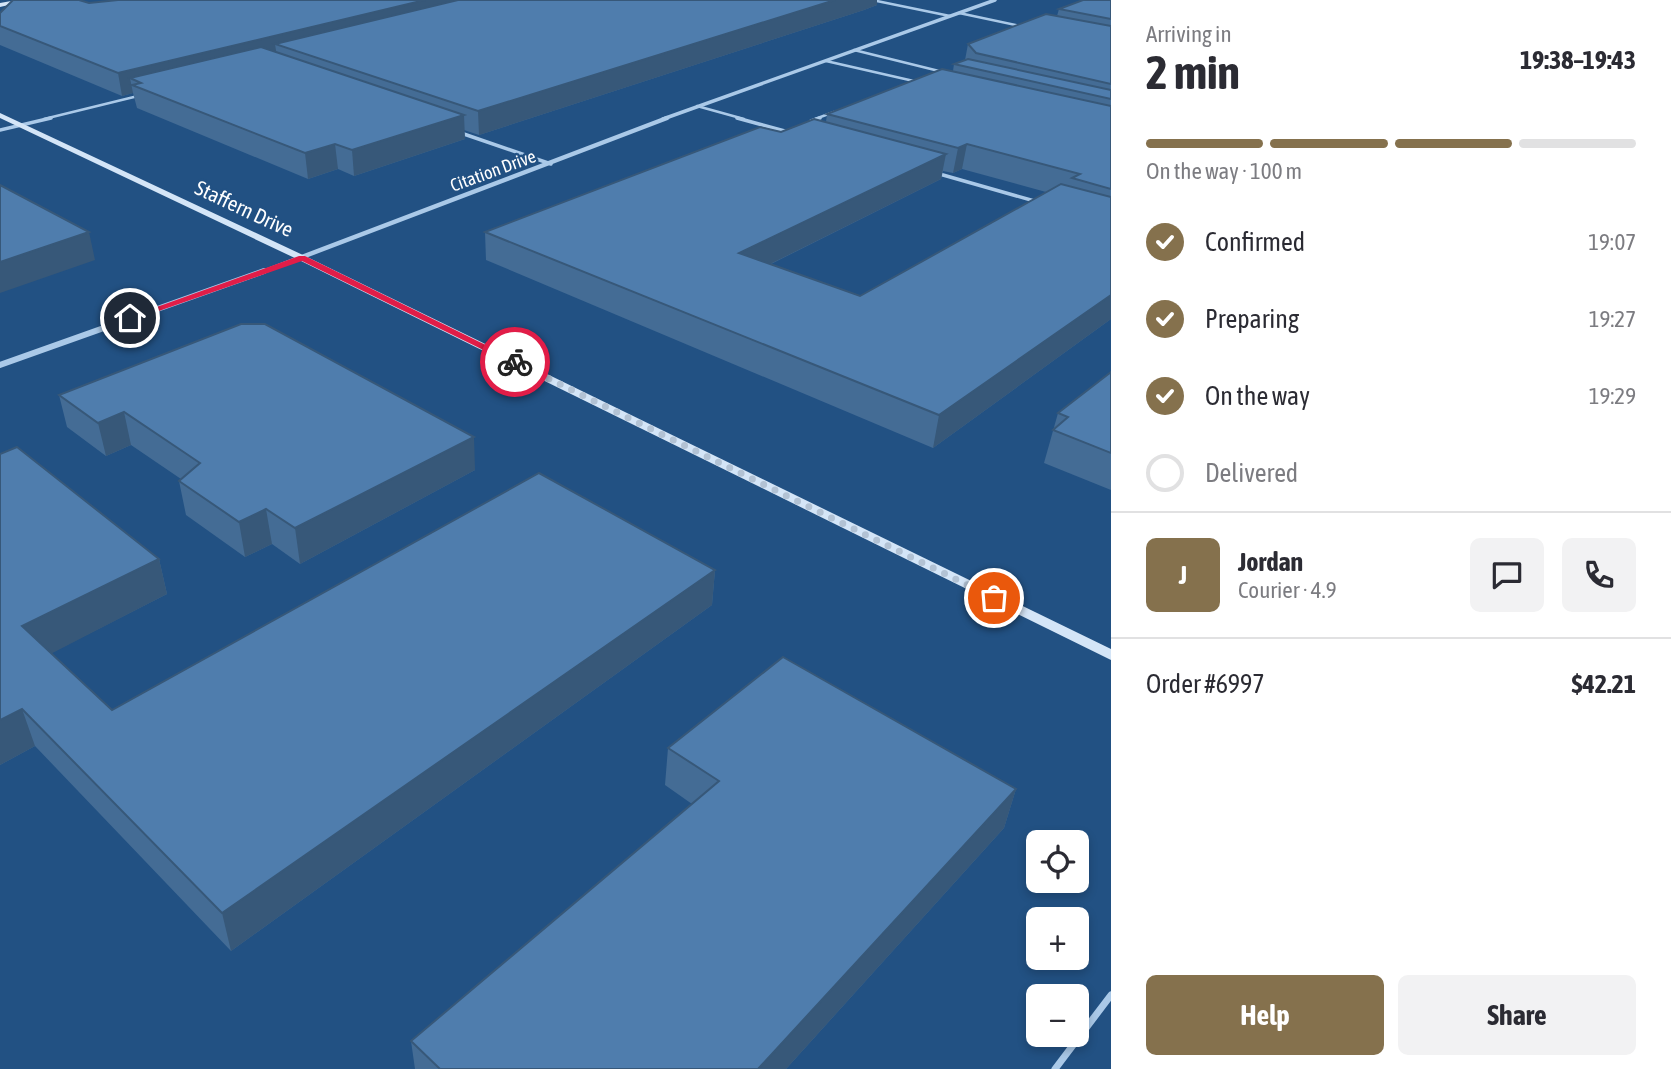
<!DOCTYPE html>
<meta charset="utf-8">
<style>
body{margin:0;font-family:"Asap Condensed",sans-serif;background:#f2f2f3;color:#2b2b33;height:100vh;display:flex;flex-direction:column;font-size:26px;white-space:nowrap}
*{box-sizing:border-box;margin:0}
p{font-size:23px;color:#7c7c81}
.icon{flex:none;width:38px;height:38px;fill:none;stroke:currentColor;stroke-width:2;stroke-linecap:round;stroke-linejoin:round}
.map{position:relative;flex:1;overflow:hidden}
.details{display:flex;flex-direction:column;background:#fff;width:560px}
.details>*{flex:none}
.tools{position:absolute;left:1026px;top:830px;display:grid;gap:14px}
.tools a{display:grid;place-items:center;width:63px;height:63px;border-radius:10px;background:#fff;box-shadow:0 4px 10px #0003;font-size:35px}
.pin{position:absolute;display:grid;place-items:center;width:60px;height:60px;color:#fff;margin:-30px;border:4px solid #fff;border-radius:50%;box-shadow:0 2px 7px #0007}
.courier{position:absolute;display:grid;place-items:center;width:70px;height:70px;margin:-35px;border:5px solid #e11d48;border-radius:50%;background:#fff;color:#222;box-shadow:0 2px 9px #0007}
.summary em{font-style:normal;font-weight:700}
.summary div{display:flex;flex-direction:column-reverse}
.summary{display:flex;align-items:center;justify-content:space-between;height:119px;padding:0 35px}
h1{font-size:46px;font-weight:700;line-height:52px}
.bar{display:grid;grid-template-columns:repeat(4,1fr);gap:10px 7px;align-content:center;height:84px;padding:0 35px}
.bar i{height:9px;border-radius:5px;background:#e1e1e2}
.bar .active{background:#85714d}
.bar p{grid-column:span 4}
.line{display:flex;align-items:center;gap:18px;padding:0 35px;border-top:2px solid #e1e1e2}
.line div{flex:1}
.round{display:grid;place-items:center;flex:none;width:74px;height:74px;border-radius:10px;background:#f2f2f3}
ol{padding:0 35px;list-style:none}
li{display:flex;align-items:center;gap:21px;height:77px}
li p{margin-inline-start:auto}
li .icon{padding:7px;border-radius:50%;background:#85714d;color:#fff;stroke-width:4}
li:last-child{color:#7c7c81}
li i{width:38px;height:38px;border:4px solid #e1e1e2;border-radius:50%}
.primary-button{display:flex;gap:14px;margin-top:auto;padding:14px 35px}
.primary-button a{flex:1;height:80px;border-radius:10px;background:#85714d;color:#fff;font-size:28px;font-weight:700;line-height:80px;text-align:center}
.primary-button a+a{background:#f2f2f3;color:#2b2b33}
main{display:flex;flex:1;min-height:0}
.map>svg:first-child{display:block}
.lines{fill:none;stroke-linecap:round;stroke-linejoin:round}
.lane-far2{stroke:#aac9e8;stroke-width:2.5}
.lane-far1{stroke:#aac9e8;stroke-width:3.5}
.lane{stroke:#aac9e8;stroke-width:7}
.street-far2{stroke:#aac9e8;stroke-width:3.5}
.street-far1{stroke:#aac9e8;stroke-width:4.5}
.street{stroke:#aac9e8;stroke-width:6}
.secondary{fill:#d4e5f7;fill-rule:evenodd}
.wall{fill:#446c95;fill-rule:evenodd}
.shaded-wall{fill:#375879}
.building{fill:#4f7dad;stroke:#375879;stroke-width:2}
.route{fill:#e11d48}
.done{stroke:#b2c2d4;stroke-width:7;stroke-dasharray:0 12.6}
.labels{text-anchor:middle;stroke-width:5;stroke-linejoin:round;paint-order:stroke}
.far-street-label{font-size:18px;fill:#fff;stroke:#225183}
.street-label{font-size:21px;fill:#fff;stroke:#225183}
</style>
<main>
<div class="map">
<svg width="1111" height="1069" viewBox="0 0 1111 1069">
<rect width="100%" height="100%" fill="#225183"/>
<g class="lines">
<g class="lane-far2">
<polyline points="872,0 950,16"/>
<polyline points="959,13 1025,27"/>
<polyline points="854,50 943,72"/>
<polyline points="826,61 918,82"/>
<polyline points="697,106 744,119"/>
<polyline points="44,119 138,96"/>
<polyline points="815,119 834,112"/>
</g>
<g class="lane-far1">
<polyline points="737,118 792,133"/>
<polyline points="811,121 820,118"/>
<polyline points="0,130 51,118"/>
<polyline points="458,132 551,164"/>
<polyline points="936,173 1038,202"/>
</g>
<polyline class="lane" points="1055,1069 1111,995"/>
<polyline class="street-far2" points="663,119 995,0"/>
<polyline class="street-far1" points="260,273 667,118"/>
<polyline class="street" points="0,365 264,271"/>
<g class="secondary">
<polygon points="17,0 30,0 0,7 0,3"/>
<polygon points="0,113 305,256 1111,649 1111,660 299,260 0,118"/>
</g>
</g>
<g class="wall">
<polygon points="118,0 877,0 877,5 864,10 479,135 464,130 465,139 354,176 338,169 308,179 137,108 133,93 122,96 0,45 0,13"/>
<path d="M1111,0v319l-178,129 -447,-188 -1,-28 296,-100 45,-10 1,-8 126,-43 1,-7 11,-4 3,-16 89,-28 2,-7zM962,169l84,23 -186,104 -89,-32 170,-85 2,-8 10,2z"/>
<polygon points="1111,372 1111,490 1044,463 1058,413"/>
<polygon points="59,395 475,470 300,564 272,544 245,557 186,515 179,481 181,479 131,445 106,456 67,427"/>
<polygon points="0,454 159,559 167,594 51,653 112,710 715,570 712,605 231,951 35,746 0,765"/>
<polygon points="668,748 1016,789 1004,828 786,1069 415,1069 411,1041 692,804 665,785"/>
</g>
<g class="shaded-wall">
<polygon points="425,0 505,0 275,44 277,57 141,83 130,78 133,93 122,96 118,73"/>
<polygon points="835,0 877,0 877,5 864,10 479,135 478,111"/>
<polygon points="464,115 465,139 354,176 352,150"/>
<polygon points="335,144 338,169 308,179 305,153"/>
<polygon points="967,144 962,169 953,173 958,148"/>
<polygon points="946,154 941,179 736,281 739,253"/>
<polygon points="89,232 95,260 0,293 0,262"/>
<polygon points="1111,295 1111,319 933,448 939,415"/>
<polygon points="124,412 131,445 106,456 98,423"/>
<polygon points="474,437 475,470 300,564 295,528"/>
<polygon points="266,509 272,544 245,557 239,522"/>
<polygon points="159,559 167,594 33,663 22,626"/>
<polygon points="715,570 712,605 231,951 222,913"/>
<polygon points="22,709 35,746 0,765 0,720"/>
<polygon points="1016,789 1004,828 786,1069 758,1069"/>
</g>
<g class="building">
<polygon points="13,0 79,0 89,3 118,0 425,0 118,73 0,26 0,13"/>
<polygon points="458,0 835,0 478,111 275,44"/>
<polygon points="1083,0 1111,0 1111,19 1059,9"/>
<polygon points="1046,14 1111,26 1111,84 976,53 968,44"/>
<polygon points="261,47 464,115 352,150 335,144 305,153 132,85 141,83 130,78"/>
<polygon points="968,59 1111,90 1111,99 954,64"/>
<polygon points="942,69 1111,106 1111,189 1072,178 1080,174 967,144 958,148 827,114"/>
<polygon points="814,119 946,154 739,253 860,296 1061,184 1111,197 1111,295 939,415 485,232 760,127 781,132"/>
<polygon points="0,185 89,232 0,262"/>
<polygon points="241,324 265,324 474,437 295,528 266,509 239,522 179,481 200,463 124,412 98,423 59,395"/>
<polygon points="1111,372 1111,453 1053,430 1068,417 1058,413"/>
<polygon points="17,447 159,559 22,626 112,710 539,473 715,570 222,913 22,709 0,720 0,454"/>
<polygon points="783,657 1016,789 758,1069 440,1069 411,1041 719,781 668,748"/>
</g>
<polygon class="route" points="299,256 305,256 520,362 512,364 302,261 133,320 126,318"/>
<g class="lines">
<polyline class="done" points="515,362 994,598"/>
</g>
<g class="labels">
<g class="far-street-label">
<text transform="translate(493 171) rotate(-20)" y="6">Citation Drive</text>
</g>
<g class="street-label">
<text transform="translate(244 209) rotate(25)" y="7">Staffern Drive</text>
</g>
</g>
</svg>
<div class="tools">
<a><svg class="icon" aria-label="locate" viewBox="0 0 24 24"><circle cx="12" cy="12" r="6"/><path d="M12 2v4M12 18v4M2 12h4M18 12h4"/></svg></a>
<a>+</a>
<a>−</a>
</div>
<div class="pin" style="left:994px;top:598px;background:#ea580c"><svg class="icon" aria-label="bag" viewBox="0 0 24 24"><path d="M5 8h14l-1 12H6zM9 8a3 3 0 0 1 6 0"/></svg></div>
<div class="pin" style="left:130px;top:318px;background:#1f2937"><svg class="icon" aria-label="home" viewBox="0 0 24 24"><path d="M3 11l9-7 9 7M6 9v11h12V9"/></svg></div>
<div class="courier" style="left:515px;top:362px"><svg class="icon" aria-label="bike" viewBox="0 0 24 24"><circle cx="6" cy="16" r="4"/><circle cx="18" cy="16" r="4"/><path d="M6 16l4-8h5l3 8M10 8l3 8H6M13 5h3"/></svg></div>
</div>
<section class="details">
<div class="summary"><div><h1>2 min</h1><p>Arriving in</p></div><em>19:38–19:43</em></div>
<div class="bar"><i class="active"></i><i class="active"></i><i class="active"></i><i></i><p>On the way · 100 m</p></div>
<ol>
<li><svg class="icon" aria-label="check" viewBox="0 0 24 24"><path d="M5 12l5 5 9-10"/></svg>Confirmed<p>19:07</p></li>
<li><svg class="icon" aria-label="check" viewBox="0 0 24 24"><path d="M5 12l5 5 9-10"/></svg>Preparing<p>19:27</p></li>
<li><svg class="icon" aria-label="check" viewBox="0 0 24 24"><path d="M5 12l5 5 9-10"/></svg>On the way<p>19:29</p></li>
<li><i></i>Delivered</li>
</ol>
<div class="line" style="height:126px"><b class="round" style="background:#85714d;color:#fff">J</b><div><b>Jordan</b><p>Courier · 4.9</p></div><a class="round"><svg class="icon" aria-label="chat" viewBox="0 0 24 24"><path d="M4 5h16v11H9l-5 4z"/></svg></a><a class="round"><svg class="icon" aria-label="phone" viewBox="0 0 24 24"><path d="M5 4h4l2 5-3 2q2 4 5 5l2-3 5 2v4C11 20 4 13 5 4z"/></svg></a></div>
<div class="line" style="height:91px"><div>Order #6997</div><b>$42.21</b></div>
<div class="primary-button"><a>Help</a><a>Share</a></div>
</section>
</main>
